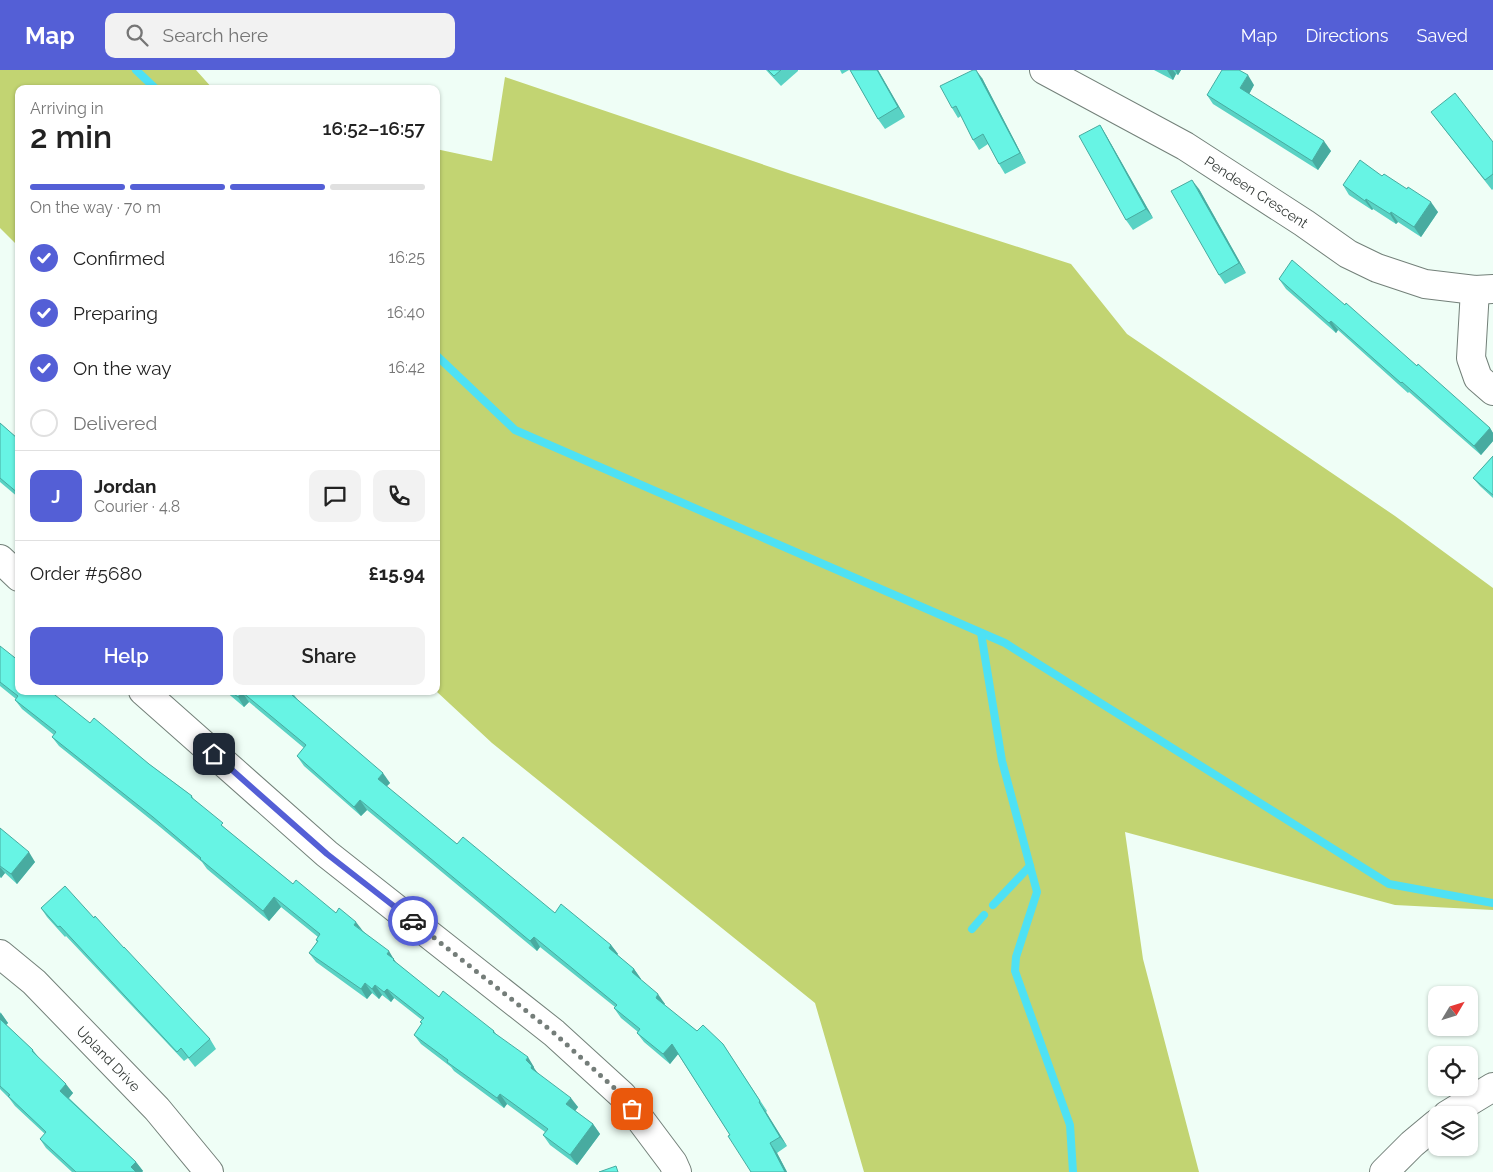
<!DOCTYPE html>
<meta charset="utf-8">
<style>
body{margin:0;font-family:Raleway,sans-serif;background:#f2f2f2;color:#222;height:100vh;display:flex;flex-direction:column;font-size:19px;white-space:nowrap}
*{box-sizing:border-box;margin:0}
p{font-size:16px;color:#767676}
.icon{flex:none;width:28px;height:28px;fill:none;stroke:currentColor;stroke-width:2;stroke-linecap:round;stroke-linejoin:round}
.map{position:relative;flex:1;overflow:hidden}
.panel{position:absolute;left:15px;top:15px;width:425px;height:610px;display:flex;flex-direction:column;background:#fff;border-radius:10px;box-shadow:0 1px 4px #0004}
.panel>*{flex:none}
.needle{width:32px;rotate:52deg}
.fabs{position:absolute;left:1428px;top:916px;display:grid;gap:10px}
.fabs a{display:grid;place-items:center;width:50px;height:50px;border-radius:10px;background:#fff;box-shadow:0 1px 4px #0004;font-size:25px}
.pin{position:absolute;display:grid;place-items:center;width:42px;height:42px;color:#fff;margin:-21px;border-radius:10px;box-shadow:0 2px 8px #0006}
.courier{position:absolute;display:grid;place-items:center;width:50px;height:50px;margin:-25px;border:4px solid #545fd6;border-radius:50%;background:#fff;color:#222;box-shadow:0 1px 6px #0007}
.headline em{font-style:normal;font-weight:600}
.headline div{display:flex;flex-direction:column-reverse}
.headline{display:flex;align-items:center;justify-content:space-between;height:85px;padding:0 15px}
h1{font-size:32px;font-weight:600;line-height:38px}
.bar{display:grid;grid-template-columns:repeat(4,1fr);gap:8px 5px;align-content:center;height:60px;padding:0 15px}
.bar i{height:6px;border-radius:4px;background:#e0e0e0}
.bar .active{background:#545fd6}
.bar p{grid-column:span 4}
.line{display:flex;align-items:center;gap:12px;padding:0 15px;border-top:1px solid #e0e0e0}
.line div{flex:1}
.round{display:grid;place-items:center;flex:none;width:52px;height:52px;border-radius:10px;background:#f2f2f2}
ol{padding:0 15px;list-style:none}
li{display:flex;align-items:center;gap:15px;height:55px}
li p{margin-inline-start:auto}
li .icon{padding:5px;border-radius:50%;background:#545fd6;color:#fff;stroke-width:4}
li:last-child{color:#767676}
li i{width:28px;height:28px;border:2px solid #e0e0e0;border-radius:50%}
.button{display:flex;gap:10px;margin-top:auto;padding:10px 15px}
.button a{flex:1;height:58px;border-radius:10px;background:#545fd6;color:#fff;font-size:20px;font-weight:600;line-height:58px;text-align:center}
.button a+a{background:#f2f2f2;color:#222}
header{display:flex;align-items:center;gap:30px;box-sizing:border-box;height:70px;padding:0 25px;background:#545fd6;color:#fff}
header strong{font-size:24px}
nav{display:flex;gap:28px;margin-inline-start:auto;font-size:18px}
.search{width:350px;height:45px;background:#f2f2f2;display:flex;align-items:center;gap:12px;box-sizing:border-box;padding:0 18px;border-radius:10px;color:#767676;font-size:19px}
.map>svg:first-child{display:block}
.forest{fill:#c2d472}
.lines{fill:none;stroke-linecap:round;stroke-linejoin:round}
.stream{stroke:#4ee1f4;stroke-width:8}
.street-casing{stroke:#738079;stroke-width:30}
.street{stroke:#fff;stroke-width:28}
.wall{fill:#59d2c4}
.shaded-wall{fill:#48aba0}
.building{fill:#67f4e4;stroke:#48aba0}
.done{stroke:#747d79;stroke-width:5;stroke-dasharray:0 9}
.route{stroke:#545fd6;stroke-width:6}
.labels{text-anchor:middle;stroke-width:4.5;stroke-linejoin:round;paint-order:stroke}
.street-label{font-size:14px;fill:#323835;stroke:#fff}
</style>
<header>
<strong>Map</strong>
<div class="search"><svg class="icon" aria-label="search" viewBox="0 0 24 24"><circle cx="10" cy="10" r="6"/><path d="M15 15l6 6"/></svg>Search here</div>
<nav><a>Map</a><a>Directions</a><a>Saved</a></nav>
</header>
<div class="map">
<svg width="1493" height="1102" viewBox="0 0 1493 1102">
<rect width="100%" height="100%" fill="#effef6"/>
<g class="forest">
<polygon points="0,0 196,0 213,19 19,19 19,177 0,158"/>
<polygon points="505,7 791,104 1071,194 1127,264 1395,446 1493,518 1493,840 1395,835 1125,762 1143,889 1199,1102 864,1102 815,933 492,673 436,621 436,79 492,91"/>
</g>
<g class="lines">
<g class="stream">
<polyline points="136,0 156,19"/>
<polyline points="436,285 515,360 1005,573 1389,814 1493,833"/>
<polyline points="981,563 1002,691 1037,822 1016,887 1015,901 1070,1055 1073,1102"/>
<polyline points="993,835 1030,796"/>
<polyline points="972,859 984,845"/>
</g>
<defs>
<g id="street">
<path id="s1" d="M1044,0l141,76 119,77 44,31 29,14 48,16 50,6 18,-1"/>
<polyline points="1475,220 1471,288 1478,308 1493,321"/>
<polyline points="0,489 19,507"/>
<polyline points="143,621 327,784 554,963 622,1025 673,1093 677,1102"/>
<path id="s2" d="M0,884l34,28 123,127 52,63"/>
<polyline points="1447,1045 1493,1017"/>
<polyline points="1384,1102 1412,1074 1436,1054"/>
</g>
</defs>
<use href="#street" class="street-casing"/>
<use href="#street" class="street"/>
</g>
<g class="wall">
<polygon points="766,0 798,0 798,1 781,16"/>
<polygon points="840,0 849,0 842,4"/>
<polygon points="850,0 878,0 905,47 885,59 878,49"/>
<polygon points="1154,0 1181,0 1178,5 1176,4 1173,10"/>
<polygon points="982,8 1026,93 1005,104 999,94 988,74 979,80 973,70 961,46 958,48 952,38"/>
<polygon points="1254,15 1249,24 1331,81 1318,100 1213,34 1207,25"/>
<polygon points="1431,42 1493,72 1493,119 1492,120"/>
<polygon points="1100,55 1106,65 1153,148 1133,160 1126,150"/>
<polygon points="1382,106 1438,142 1421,167 1398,152 1396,154 1373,139 1372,140 1349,125 1343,115"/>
<polygon points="1199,119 1246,203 1225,214 1219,205"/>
<polygon points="1279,209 1345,235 1490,358 1493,363 1493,371 1481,385 1409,322 1408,323 1338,260 1336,263 1286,219"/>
<polygon points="0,353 17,368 19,367 19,428 0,412"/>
<polygon points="1493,386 1493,428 1480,416 1473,408"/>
<polygon points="0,576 19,621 90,653 149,694 192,726 194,730 228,761 293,814 363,861 395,891 396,893 439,927 494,961 496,964 534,997 534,998 538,1004 578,1037 575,1041 593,1054 600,1064 577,1095 550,1075 543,1065 545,1062 507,1034 504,1038 454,1001 451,997 421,974 414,965 422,954 420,952 422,950 394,928 391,932 382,925 379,929 372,923 367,929 316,892 309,883 317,872 316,870 318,867 281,837 269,851 207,799 202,792 160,757 59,676 52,667 54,665 22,639 15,630 16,629 0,616"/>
<polygon points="225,621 291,621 298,630 390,713 386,717 457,774 555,843 611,875 618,884 617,885 634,899 641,909 640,909 665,934 664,935 697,961 723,974 767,1041 766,1042 787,1076 777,1083 787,1102 751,1102 730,1065 678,984 670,994 644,972 637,963 638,962 621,948 614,938 615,937 540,877 537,881 367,740 361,746 304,696 297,686 304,678 249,632 244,637"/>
<polygon points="0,758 35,792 17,814 5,803 1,808 0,807"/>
<polygon points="41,838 94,848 210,969 216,979 195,997 188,988 184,991 66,866 65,867 47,847"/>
<polygon points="0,942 8,953 6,955 33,980 39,988 73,1023 69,1028 136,1092 143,1101 142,1102 72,1102 46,1078 40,1069 45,1064 15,1036 9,1028 0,1019"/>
</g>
<g class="shaded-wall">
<polygon points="877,0 878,0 905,47 898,37"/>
<polygon points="976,0 982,8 1026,93 1020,83"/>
<polygon points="1167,0 1173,0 1176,4 1173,10"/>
<polygon points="1175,0 1181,0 1178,5"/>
<polygon points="1248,5 1254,15 1247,28 1240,18"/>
<polygon points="1100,55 1106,65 1153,148 1146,139"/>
<polygon points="1324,71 1331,81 1318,100 1312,91"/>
<polygon points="1192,110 1199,119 1246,203 1239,193"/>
<polygon points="1366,129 1373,139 1372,140 1365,131"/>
<polygon points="1431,132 1438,142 1421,167 1414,157"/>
<polygon points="1391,142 1398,152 1396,154 1390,144"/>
<polygon points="1331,251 1338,260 1336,263 1329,253"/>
<polygon points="1490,358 1493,363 1493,371 1481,385 1474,376"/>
<polygon points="242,622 249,632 244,637 238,627"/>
<polygon points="383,703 390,713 384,719 378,709"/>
<polygon points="360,730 367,740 361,746 354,737"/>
<polygon points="29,782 35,792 17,814 11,804"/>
<polygon points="0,797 5,803 1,808 0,806"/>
<polygon points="274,827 281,837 269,851 263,841"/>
<polygon points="356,852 363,861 354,855"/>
<polygon points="534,867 540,877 537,881 530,871"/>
<polygon points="611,875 618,884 615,887 609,878"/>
<polygon points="389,881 395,891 400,899 387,884"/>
<polygon points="634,899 641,909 638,912 632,902"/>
<polygon points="365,913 372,923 367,929 361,919"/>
<polygon points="375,915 382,925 379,929 372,919"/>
<polygon points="387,919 394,928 391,932 384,922"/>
<polygon points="658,924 665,934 662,937 656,928"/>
<polygon points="1,943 8,953 4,957 0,951 0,944"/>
<polygon points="672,974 679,983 670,994 663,984"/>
<polygon points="528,987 534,997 534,998 539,1005 531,998 526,990"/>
<polygon points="66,1014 73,1023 67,1030 60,1021"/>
<polygon points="500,1024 507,1034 504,1038 497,1028"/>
<polygon points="571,1028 578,1037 573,1044 566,1034"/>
<polygon points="759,1032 766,1042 787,1076 780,1067"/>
<polygon points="593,1054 600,1064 577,1095 570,1085"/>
<polygon points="770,1073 777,1083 787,1102 785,1102"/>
<polygon points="136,1092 143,1101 142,1102 135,1102 131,1097"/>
</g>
<g class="building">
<polygon points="768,0 781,0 774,6"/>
<polygon points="850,0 877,0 898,37 878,49"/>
<polygon points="973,0 976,0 1020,83 999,94 983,64 973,70 956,36 952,38 940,16"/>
<polygon points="1222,0 1239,0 1248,5 1240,18 1324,71 1312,91 1207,25"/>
<polygon points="1455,23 1493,72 1493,104 1485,110 1431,42"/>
<polygon points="1100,55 1146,139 1126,150 1079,66"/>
<polygon points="1360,90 1382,106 1384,104 1407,119 1408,117 1431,132 1414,157 1391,142 1390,144 1366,129 1365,131 1343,115"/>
<polygon points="1192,110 1239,193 1219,205 1171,121"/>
<polygon points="1292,190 1345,235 1346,233 1417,296 1418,294 1490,358 1474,376 1402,312 1401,313 1331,251 1329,253 1279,209"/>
<polygon points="0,353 17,368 19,367 19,424 0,408"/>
<polygon points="1493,386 1493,425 1473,408"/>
<polygon points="0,576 19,591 19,621 50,621 90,653 94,648 149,694 192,726 191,727 223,753 221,755 293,814 296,810 336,843 339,838 356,852 354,855 389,881 387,884 394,889 393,890 439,927 443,921 494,961 493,962 528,987 526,990 532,996 531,998 571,1028 566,1034 593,1054 570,1085 543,1065 548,1059 500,1024 497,1028 447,992 448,990 414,965 422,953 420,952 424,948 387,919 384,922 375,915 372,919 365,913 361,919 309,883 318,871 316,870 320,864 274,827 263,841 200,789 201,788 153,747 52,667 56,662 15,630 18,626 0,612"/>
<polygon points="230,621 291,621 293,623 292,625 383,703 378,709 457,774 463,767 555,843 561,834 611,875 609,878 634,899 632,902 658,924 656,928 697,961 703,955 723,974 760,1031 759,1032 780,1067 770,1073 785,1102 751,1102 728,1066 730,1065 672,974 663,984 637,963 640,959 614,938 617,935 534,867 530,871 360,730 354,737 297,686 306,675 242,622 238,627"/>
<polygon points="0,758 29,782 11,804 0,796"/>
<polygon points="65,816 94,848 95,846 124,878 124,877 210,969 189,988 181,978 177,982 60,856 58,857 41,838"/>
<polygon points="0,949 33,980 32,981 66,1014 60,1021 136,1092 131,1097 136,1102 76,1102 40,1069 46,1062 8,1026 10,1025 0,1016"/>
<polygon points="616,1096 618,1102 599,1102"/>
</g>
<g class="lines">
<polyline class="done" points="413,851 554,963 622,1025 632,1039"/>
<polyline class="route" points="214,684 327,784 413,851"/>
</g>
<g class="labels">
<g class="street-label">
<text dy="5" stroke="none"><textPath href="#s1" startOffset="245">Pendeen Crescent</textPath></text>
<text dy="5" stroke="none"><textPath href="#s2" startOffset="151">Upland Drive</textPath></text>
</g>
</g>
</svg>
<div class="fabs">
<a><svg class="needle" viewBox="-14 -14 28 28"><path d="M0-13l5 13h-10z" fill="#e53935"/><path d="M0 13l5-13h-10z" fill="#767676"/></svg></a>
<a><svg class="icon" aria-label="locate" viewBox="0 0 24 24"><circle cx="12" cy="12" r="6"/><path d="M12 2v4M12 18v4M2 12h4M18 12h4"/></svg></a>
<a><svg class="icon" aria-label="layers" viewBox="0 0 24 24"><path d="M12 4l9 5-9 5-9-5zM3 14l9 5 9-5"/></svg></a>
</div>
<div class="pin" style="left:632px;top:1039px;background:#ea580c"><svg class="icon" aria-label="bag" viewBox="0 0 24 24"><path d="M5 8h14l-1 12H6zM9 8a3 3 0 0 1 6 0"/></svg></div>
<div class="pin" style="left:214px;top:684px;background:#1f2937"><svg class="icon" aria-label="home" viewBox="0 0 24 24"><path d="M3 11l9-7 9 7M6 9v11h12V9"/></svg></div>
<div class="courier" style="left:413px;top:851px"><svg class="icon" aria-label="car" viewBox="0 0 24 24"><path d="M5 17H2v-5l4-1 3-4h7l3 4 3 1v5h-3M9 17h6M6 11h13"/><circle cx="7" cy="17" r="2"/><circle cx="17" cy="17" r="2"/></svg></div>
<section class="panel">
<div class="headline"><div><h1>2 min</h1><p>Arriving in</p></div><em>16:52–16:57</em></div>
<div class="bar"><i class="active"></i><i class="active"></i><i class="active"></i><i></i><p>On the way · 70 m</p></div>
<ol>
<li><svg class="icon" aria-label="check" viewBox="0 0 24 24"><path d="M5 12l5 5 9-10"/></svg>Confirmed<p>16:25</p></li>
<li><svg class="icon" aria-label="check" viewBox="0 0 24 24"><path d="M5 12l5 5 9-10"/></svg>Preparing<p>16:40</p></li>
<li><svg class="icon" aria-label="check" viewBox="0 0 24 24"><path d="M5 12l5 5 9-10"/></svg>On the way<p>16:42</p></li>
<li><i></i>Delivered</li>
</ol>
<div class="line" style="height:90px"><b class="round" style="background:#545fd6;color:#fff">J</b><div><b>Jordan</b><p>Courier · 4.8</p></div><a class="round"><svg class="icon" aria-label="chat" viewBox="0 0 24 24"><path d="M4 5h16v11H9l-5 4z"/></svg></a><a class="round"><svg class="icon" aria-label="phone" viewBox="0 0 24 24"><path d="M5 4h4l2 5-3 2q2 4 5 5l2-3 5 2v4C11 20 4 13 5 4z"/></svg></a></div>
<div class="line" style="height:65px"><div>Order #5680</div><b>£15.94</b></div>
<div class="button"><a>Help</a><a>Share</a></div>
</section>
</div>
